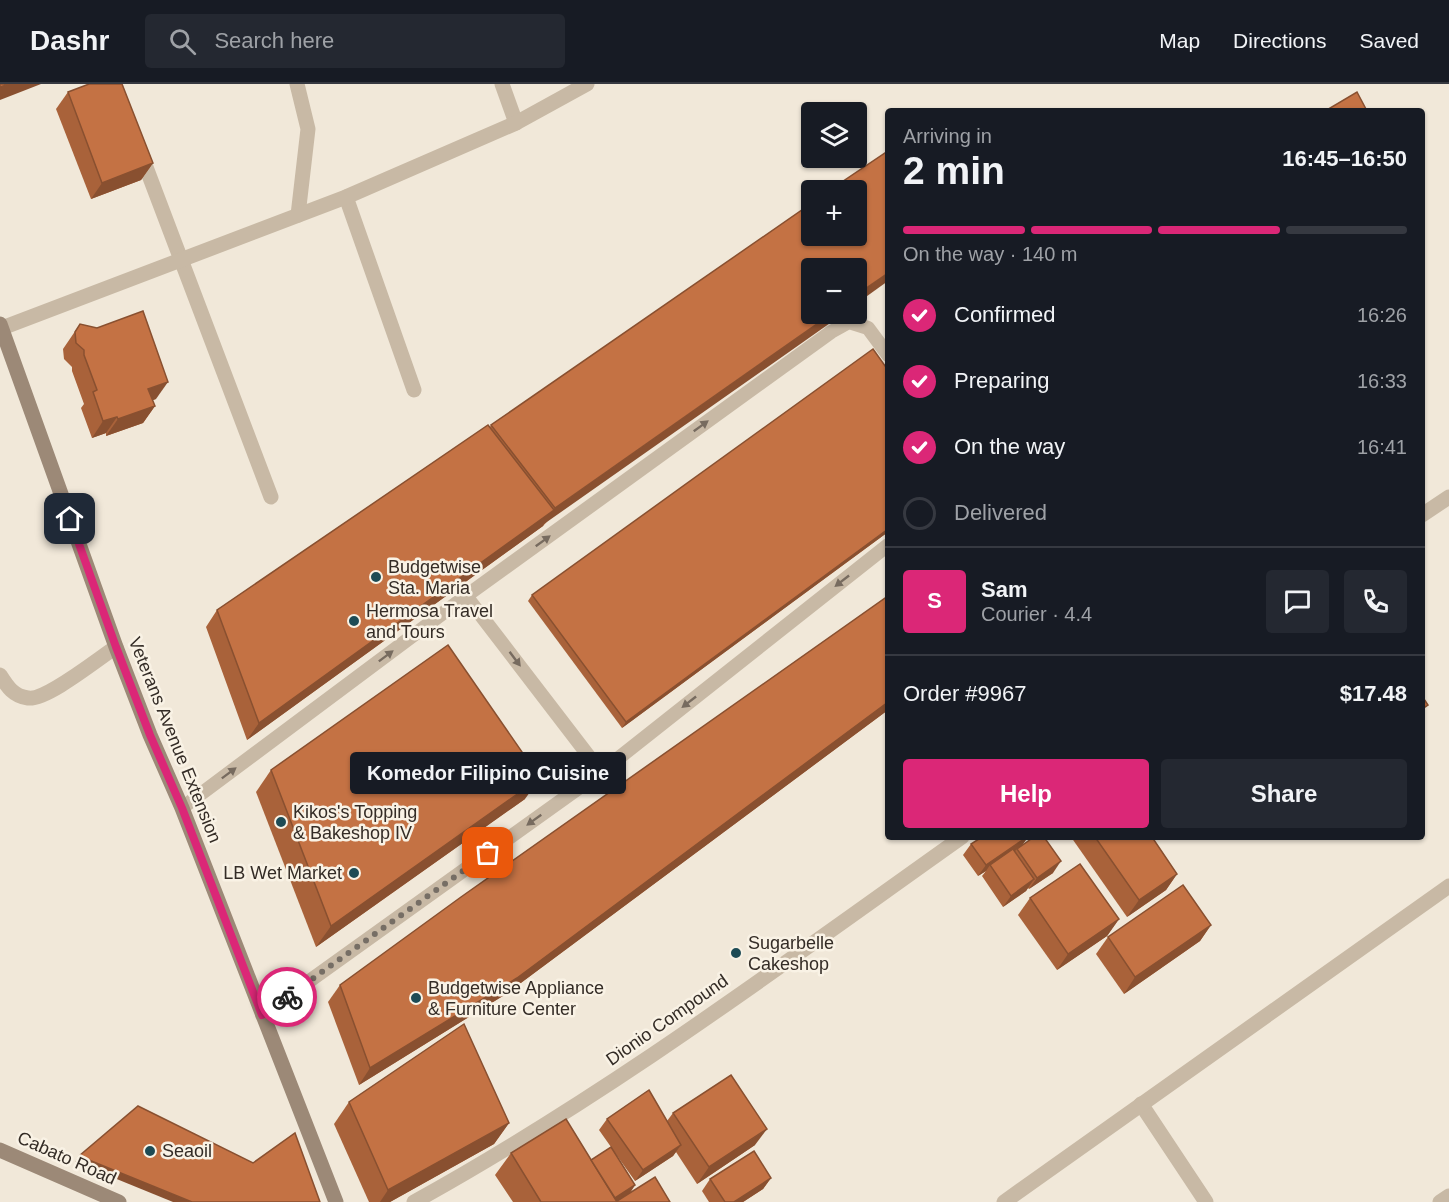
<!DOCTYPE html>
<meta charset="utf-8">
<style>
body{margin:0;font-family:Helvetica,sans-serif;background:#242831;color:#f1f3f6;height:100vh;display:flex;flex-direction:column;font-size:22px;white-space:nowrap}
*{box-sizing:border-box;margin:0}
p{font-size:20px;color:#9ea1a6}
.icon{flex:none;width:33px;height:33px;fill:none;stroke:currentColor;stroke-width:2;stroke-linecap:round;stroke-linejoin:round}
.map{position:relative;flex:1;overflow:hidden}
.drawer{position:absolute;left:885px;top:24px;width:540px;height:732px;display:flex;flex-direction:column;background:#171b24;border-radius:6px;box-shadow:0 2px 4px #0004}
.drawer>*{flex:none}
.tools{position:absolute;left:801px;top:18px;display:grid;gap:12px}
.tools a{display:grid;place-items:center;width:66px;height:66px;border-radius:6px;background:#171b24;box-shadow:0 2px 4px #0004;font-size:30px}
.pin{position:absolute;display:grid;place-items:center;width:51px;height:51px;color:#fff;margin:-26px;border-radius:12px;box-shadow:0 3px 9px #0006}
.courier{position:absolute;display:grid;place-items:center;width:60px;height:60px;margin:-30px;border:4px solid #db2777;border-radius:50%;background:#fff;color:#222;box-shadow:0 2px 8px #0007}
.bubble{position:absolute;height:42px;border-radius:6px;background:#171b24;box-shadow:0 2px 4px #0004;font-size:20px;font-weight:800;line-height:42px;text-align:center}
.overview em{font-style:normal;font-weight:800}
.overview div{display:flex;flex-direction:column-reverse}
.overview{display:flex;align-items:center;justify-content:space-between;height:102px;padding:0 18px}
h1{font-size:39px;font-weight:800;line-height:45px}
.bar{display:grid;grid-template-columns:repeat(4,1fr);gap:9px 6px;align-content:center;height:72px;padding:0 18px}
.bar i{height:8px;border-radius:4px;background:#363941}
.bar .selected{background:#db2777}
.bar p{grid-column:span 4}
.line{display:flex;align-items:center;gap:15px;padding:0 18px;border-top:2px solid #363941}
.line div{flex:1}
.round{display:grid;place-items:center;flex:none;width:63px;height:63px;border-radius:6px;background:#242831}
ol{padding:0 18px;list-style:none}
li{display:flex;align-items:center;gap:18px;height:66px}
li p{margin-inline-start:auto}
li .icon{padding:6px;border-radius:50%;background:#db2777;color:#fff;stroke-width:4}
li:last-child{color:#9ea1a6}
li i{width:33px;height:33px;border:3px solid #363941;border-radius:50%}
.cta{display:flex;gap:12px;margin-top:auto;padding:12px 18px}
.cta a{flex:1;height:69px;border-radius:6px;background:#db2777;color:#fff;font-size:24px;font-weight:800;line-height:69px;text-align:center}
.cta a+a{background:#242831;color:#f1f3f6}
header{display:flex;align-items:center;gap:36px;box-sizing:border-box;height:84px;padding:0 30px;background:#171b24;border-bottom:2px solid #363941}
header strong{font-size:28px}
nav{display:flex;gap:33px;margin-inline-start:auto;font-size:21px}
.search{width:420px;height:54px;background:#242831;display:flex;align-items:center;gap:15px;box-sizing:border-box;padding:0 21px;border-radius:6px;color:#9ea1a6;font-size:22px}
.map>svg:first-child{display:block}
.lines{fill:none;stroke-linecap:round;stroke-linejoin:round}
.lane{stroke:#c8b9a5;stroke-width:14}
.street{stroke:#c8b9a5;stroke-width:15}
.secondary{stroke:#9c8977;stroke-width:15}
.wall{fill:#a9623a}
.shaded-wall{fill:#895030}
.building{fill:#c47244;stroke:#895030;stroke-width:1.5}
.oneway{fill:#776b5f}
.done{stroke:#766e65;stroke-width:6;stroke-dasharray:0 10.8}
.route{stroke:#db2777;stroke-width:8}
.poi-dot{fill:#1d4b55;stroke:#f9f2e5;stroke-width:2}
.labels{text-anchor:middle;stroke-width:5;stroke-linejoin:round;paint-order:stroke}
.poi-label{font-size:18px;fill:#342c26;stroke:#f9f2e5;text-anchor:start}
.street-label{font-size:18px;fill:#342c26;stroke:#f9f2e5}
</style>
<header>
<strong>Dashr</strong>
<div class="search"><svg class="icon" aria-label="search" viewBox="0 0 24 24"><circle cx="10" cy="10" r="6"/><path d="M15 15l6 6"/></svg>Search here</div>
<nav><a>Map</a><a>Directions</a><a>Saved</a></nav>
</header>
<div class="map">
<svg width="1449" height="1118" viewBox="0 0 1449 1118">
<rect width="100%" height="100%" fill="#f1e8d9"/>
<g class="lines">
<g class="lane">
<polyline points="466,512 601,688"/>
<polyline points="182,724 466,512 831,248 849,238 868,244 888,271"/>
<polyline points="262,931 601,688 888,461"/>
</g>
<g class="street">
<polyline points="297,0 308,45 298,131"/>
<polyline points="502,0 516,39"/>
<polyline points="141,70 271,413"/>
<polyline points="346,113 414,306"/>
<polyline points="2,244 346,113 516,39 587,0"/>
<polyline points="1422,431 1449,413"/>
<path d="M0,591c7,11 13,21 28,23 18,3 71,-40 88,-51"/>
<polyline points="1141,1020 1206,1118"/>
<path d="M414,1118c192,-106 369,-238 548,-365"/>
<polyline points="1004,1118 1449,802"/>
<polyline points="1440,1118 1449,1112"/>
</g>
<g class="secondary">
<polyline points="0,240 116,563 150,651 182,724 336,1118"/>
<polyline points="0,1066 119,1118"/>
</g>
</g>
<g class="wall">
<polygon points="68,8 153,79 141,96 91,115 56,25"/>
<polygon points="888,67 543,442 247,656 206,543 217,526 490,343 491,341"/>
<polygon points="80,240 156,315 152,316 155,322 143,339 106,352 106,349 92,354 81,324 84,320 72,287 72,283 64,275 63,265"/>
<polygon points="888,286 888,448 622,644 528,517 532,511"/>
<polygon points="888,512 888,626 506,910 359,1001 328,918 340,901"/>
<polygon points="271,686 525,715 316,863 256,708"/>
<polygon points="1028,753 1022,761 1053,789 1029,805 1028,804 1026,807 1003,823 982,792 986,787 978,792 963,771 971,760"/>
<polygon points="1071,753 1152,753 1177,790 1166,806 1127,833"/>
<polygon points="1030,814 1119,835 1107,852 1057,886 1018,831"/>
<polygon points="1211,841 1200,857 1124,910 1096,870 1108,853"/>
<polygon points="349,1018 509,1039 494,1060 390,1118 369,1118 334,1040"/>
<polygon points="673,1029 755,1061 697,1100 676,1068 673,1072 635,1097 615,1069 635,1101 630,1109 670,1118 513,1118 495,1091 511,1069 591,1076 611,1063 599,1046 607,1035 667,1037"/>
<polygon points="771,1094 763,1105 743,1118 709,1118 702,1107 710,1095"/>
</g>
<g class="shaded-wall">
<polygon points="9,0 41,0 0,16 0,3"/>
<polygon points="153,79 141,96 91,115 102,99"/>
<polygon points="888,189 888,197 856,220 856,211"/>
<polygon points="831,230 843,230 544,440 543,442 247,656 259,639 553,426 555,424"/>
<polygon points="168,298 156,315 137,322 148,305"/>
<polygon points="155,322 143,339 106,352 118,335"/>
<polygon points="117,333 106,349 92,354 103,337"/>
<polygon points="888,445 888,448 622,644 626,638"/>
<polygon points="888,618 888,626 506,910 359,1001 370,984"/>
<polygon points="540,694 525,715 316,863 331,842"/>
<polygon points="1027,753 1028,753 1021,763 1017,765 1015,767 990,781 986,787 978,792 986,781"/>
<polygon points="1061,777 1053,789 1029,805 1037,794"/>
<polygon points="1177,790 1166,806 1127,833 1139,816"/>
<polygon points="1034,795 1026,807 1003,823 1011,812"/>
<polygon points="1119,835 1107,852 1057,886 1068,870"/>
<polygon points="1211,841 1200,857 1124,910 1135,893"/>
<polygon points="509,1039 494,1060 390,1118 380,1118 388,1106"/>
<polygon points="767,1045 755,1061 697,1100 709,1083"/>
<polygon points="681,1061 673,1072 635,1097 643,1086"/>
<polygon points="79,1072 192,1118 173,1118 75,1078"/>
<polygon points="771,1094 763,1105 743,1118 734,1118"/>
<polygon points="635,1101 627,1113 618,1118 611,1116"/>
</g>
<g class="building">
<polygon points="0,0 9,0 0,3"/>
<polygon points="89,0 122,0 153,79 102,99 68,8"/>
<polygon points="1357,8 1367,27 1325,27"/>
<polygon points="888,67 888,189 856,211 856,184 812,184 812,230 831,230 555,424 491,341 812,119 812,152 856,152 856,106 830,106"/>
<polygon points="143,227 168,298 148,305 155,322 118,335 117,333 103,337 93,308 97,306 84,271 84,266 76,259 75,248 80,240 97,244"/>
<polygon points="873,265 888,286 888,445 626,638 532,511"/>
<polygon points="488,341 554,426 259,639 217,526"/>
<polygon points="888,512 888,618 517,894 370,984 340,901 461,813"/>
<polygon points="448,561 540,694 331,842 271,686"/>
<polygon points="1422,612 1428,621 1422,625"/>
<polygon points="982,753 1027,753 986,781 971,760"/>
<polygon points="1034,753 1044,753 1061,777 1037,794 1017,765"/>
<polygon points="1095,753 1152,753 1177,790 1139,816"/>
<polygon points="1013,765 1034,795 1011,812 990,781"/>
<polygon points="1080,780 1119,835 1068,870 1030,814"/>
<polygon points="1183,801 1211,841 1135,893 1108,853"/>
<polygon points="464,940 509,1039 388,1106 349,1018"/>
<polygon points="731,991 767,1045 709,1083 673,1029"/>
<polygon points="649,1006 681,1061 643,1086 607,1035"/>
<polygon points="138,1022 253,1079 295,1049 320,1118 192,1118 79,1072"/>
<polygon points="566,1035 617,1118 541,1118 511,1069"/>
<polygon points="611,1063 635,1101 615,1114 591,1076"/>
<polygon points="754,1067 771,1094 734,1118 725,1118 710,1095"/>
<polygon points="655,1093 670,1118 617,1118 617,1117"/>
</g>
<defs><path id="oneway-solid" d="M-6-.8H1V-3.2L6.5 0L1 3.2V.8H-6Z" transform="scale(1.5)"/></defs>
<g class="oneway">
<use href="#oneway-solid" transform="translate(701 342) rotate(-36)"/>
<use href="#oneway-solid" transform="translate(543 457) rotate(-36)"/>
<use href="#oneway-solid" transform="translate(842 497) rotate(142)"/>
<use href="#oneway-solid" transform="translate(386 572) rotate(-37)"/>
<use href="#oneway-solid" transform="translate(515 575) rotate(53)"/>
<use href="#oneway-solid" transform="translate(689 618) rotate(142)"/>
<use href="#oneway-solid" transform="translate(229 689) rotate(-37)"/>
<use href="#oneway-solid" transform="translate(534 736) rotate(144)"/>
</g>
<g class="lines">
<polyline class="done" points="287,913 488,769"/>
<polyline class="route" points="70,435 116,563 150,651 182,724 262,931 287,913"/>
</g>
<g class="poi-dot">
<circle cx="376" cy="493" r="6"/>
<circle cx="354" cy="537" r="6"/>
<circle cx="281" cy="738" r="6"/>
<circle cx="354" cy="789" r="6"/>
<circle cx="736" cy="869" r="6"/>
<circle cx="416" cy="914" r="6"/>
<circle cx="150" cy="1067" r="6"/>
</g>
<g class="labels">
<g class="poi-label">
<text x="388" y="489">Budgetwise<tspan x="388" dy="21">Sta. Maria</tspan></text>
<text x="366" y="533">Hermosa Travel<tspan x="366" dy="21">and Tours</tspan></text>
<text x="293" y="734">Kikos's Topping<tspan x="293" dy="21">&amp; Bakeshop IV</tspan></text>
<text x="342" y="795" text-anchor="end">LB Wet Market</text>
<text x="748" y="865">Sugarbelle<tspan x="748" dy="21">Cakeshop</tspan></text>
<text x="428" y="910">Budgetwise Appliance<tspan x="428" dy="21">&amp; Furniture Center</tspan></text>
<text x="162" y="1073">Seaoil</text>
</g>
<g class="street-label">
<text transform="translate(175 656) rotate(68)" y="6">Veterans Avenue Extension</text>
<text transform="translate(667 936) rotate(-35)" y="6">Dionio Compound</text>
<text transform="translate(67 1074) rotate(24)" y="6">Cabato Road</text>
</g>
</g>
</svg>
<div class="tools">
<a><svg class="icon" aria-label="layers" viewBox="0 0 24 24"><path d="M12 4l9 5-9 5-9-5zM3 14l9 5 9-5"/></svg></a>
<a>+</a>
<a>−</a>
</div>
<div class="pin" style="left:488px;top:769px;background:#ea580c"><svg class="icon" aria-label="bag" viewBox="0 0 24 24"><path d="M5 8h14l-1 12H6zM9 8a3 3 0 0 1 6 0"/></svg></div>
<div class="pin" style="left:70px;top:435px;background:#1f2937"><svg class="icon" aria-label="home" viewBox="0 0 24 24"><path d="M3 11l9-7 9 7M6 9v11h12V9"/></svg></div>
<div class="courier" style="left:287px;top:913px"><svg class="icon" aria-label="bike" viewBox="0 0 24 24"><circle cx="6" cy="16" r="4"/><circle cx="18" cy="16" r="4"/><path d="M6 16l4-8h5l3 8M10 8l3 8H6M13 5h3"/></svg></div>
<div class="bubble" style="left:350px;top:668px;width:276px">Komedor Filipino Cuisine</div>
<section class="drawer">
<div class="overview"><div><h1>2 min</h1><p>Arriving in</p></div><em>16:45–16:50</em></div>
<div class="bar"><i class="selected"></i><i class="selected"></i><i class="selected"></i><i></i><p>On the way · 140 m</p></div>
<ol>
<li><svg class="icon" aria-label="check" viewBox="0 0 24 24"><path d="M5 12l5 5 9-10"/></svg>Confirmed<p>16:26</p></li>
<li><svg class="icon" aria-label="check" viewBox="0 0 24 24"><path d="M5 12l5 5 9-10"/></svg>Preparing<p>16:33</p></li>
<li><svg class="icon" aria-label="check" viewBox="0 0 24 24"><path d="M5 12l5 5 9-10"/></svg>On the way<p>16:41</p></li>
<li><i></i>Delivered</li>
</ol>
<div class="line" style="height:108px"><b class="round" style="background:#db2777;color:#fff">S</b><div><b>Sam</b><p>Courier · 4.4</p></div><a class="round"><svg class="icon" aria-label="chat" viewBox="0 0 24 24"><path d="M4 5h16v11H9l-5 4z"/></svg></a><a class="round"><svg class="icon" aria-label="phone" viewBox="0 0 24 24"><path d="M5 4h4l2 5-3 2q2 4 5 5l2-3 5 2v4C11 20 4 13 5 4z"/></svg></a></div>
<div class="line" style="height:78px"><div>Order #9967</div><b>$17.48</b></div>
<div class="cta"><a>Help</a><a>Share</a></div>
</section>
</div>
